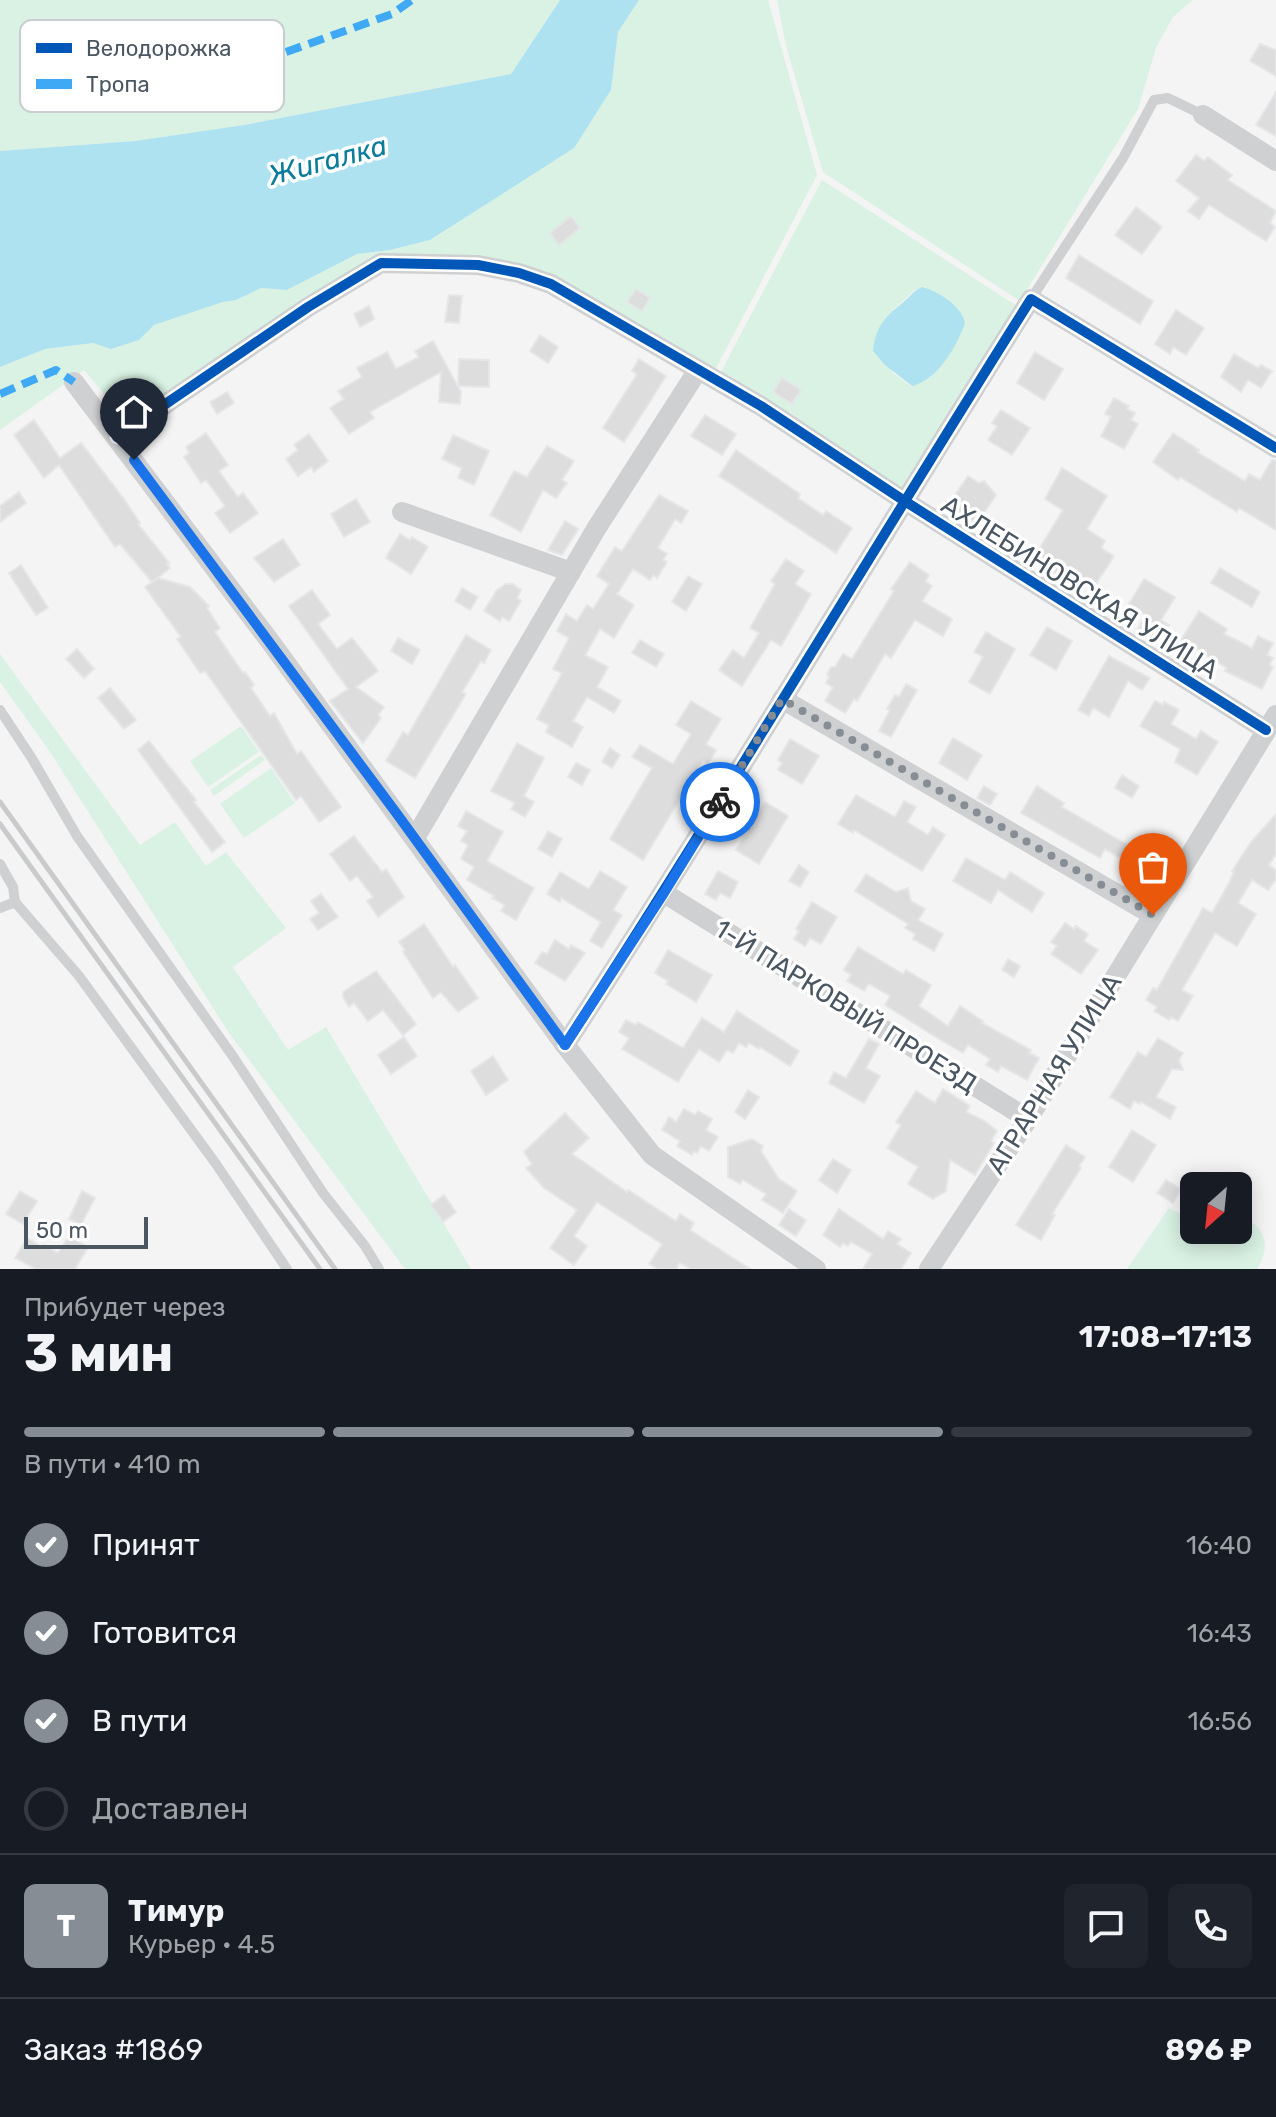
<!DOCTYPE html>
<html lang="ru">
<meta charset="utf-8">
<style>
body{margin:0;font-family:Rubik,sans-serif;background:#20242c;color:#f1f3f6;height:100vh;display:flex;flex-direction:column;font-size:30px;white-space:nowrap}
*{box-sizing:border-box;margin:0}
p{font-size:26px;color:#9ea1a6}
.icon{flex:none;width:44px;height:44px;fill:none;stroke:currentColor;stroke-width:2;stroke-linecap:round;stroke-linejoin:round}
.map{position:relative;height:1269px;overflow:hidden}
.sheet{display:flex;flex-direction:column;background:#171b24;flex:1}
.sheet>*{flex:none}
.needle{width:52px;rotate:207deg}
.buttons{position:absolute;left:1180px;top:1172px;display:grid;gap:16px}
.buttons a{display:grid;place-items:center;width:72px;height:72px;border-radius:12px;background:#171b24;box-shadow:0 4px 20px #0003;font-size:40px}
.scale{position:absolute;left:24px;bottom:20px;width:124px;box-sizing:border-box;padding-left:8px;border:4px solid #4a5661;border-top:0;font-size:22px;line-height:28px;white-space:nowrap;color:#4a5661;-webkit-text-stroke:6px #fff;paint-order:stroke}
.pin{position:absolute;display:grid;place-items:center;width:68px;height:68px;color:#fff;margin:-82px -34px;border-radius:50% 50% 50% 0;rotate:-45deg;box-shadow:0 0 8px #0007}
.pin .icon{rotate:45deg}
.courier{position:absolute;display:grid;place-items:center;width:80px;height:80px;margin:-40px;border:6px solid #1a73e8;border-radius:50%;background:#fff;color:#222;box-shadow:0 2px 10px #0007}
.summary em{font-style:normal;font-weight:700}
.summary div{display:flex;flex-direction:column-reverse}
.summary{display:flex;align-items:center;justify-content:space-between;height:136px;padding:0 24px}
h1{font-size:52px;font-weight:700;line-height:60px}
.bar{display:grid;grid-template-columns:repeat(4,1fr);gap:12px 8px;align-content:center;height:96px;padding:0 24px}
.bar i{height:10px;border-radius:6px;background:#363941}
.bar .selected{background:#868d94}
.bar p{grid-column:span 4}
.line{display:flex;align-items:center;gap:20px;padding:0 24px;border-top:2px solid #363941}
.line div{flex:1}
.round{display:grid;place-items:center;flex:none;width:84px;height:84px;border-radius:12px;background:#20242c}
ol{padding:0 24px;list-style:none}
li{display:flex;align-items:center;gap:24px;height:88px}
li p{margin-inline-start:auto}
li .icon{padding:8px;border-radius:50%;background:#868d94;color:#fff;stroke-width:4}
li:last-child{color:#9ea1a6}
li i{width:44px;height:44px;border:4px solid #363941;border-radius:50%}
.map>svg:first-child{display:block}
.green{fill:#d9f2e3;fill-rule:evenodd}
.water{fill:#aee2f0}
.building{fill:#ddddde;stroke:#e5e6e7;stroke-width:2}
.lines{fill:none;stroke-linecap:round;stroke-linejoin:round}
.lane{stroke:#ced0d2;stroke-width:10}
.street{stroke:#ced0d2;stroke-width:20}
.rail{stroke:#c9cacc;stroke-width:5}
.quiet{stroke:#3fa9f5;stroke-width:8;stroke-dasharray:16 8;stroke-linecap:butt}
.cycleway-casing{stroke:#fff;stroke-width:15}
.cycleway{stroke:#0057b8;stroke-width:10}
.done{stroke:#868d94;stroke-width:8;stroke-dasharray:0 14.4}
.route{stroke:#1a73e8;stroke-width:10}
.labels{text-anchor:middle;stroke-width:7;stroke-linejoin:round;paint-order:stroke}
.street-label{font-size:26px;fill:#4a5661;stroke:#fff}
.water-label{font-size:28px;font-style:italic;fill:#0c7c9b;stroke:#fff}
.key{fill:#fff;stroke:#c9ccd0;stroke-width:2}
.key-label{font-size:22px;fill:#4a5661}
</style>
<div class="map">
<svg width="1276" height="1269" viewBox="0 0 1276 1269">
<rect width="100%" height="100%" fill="#f4f4f4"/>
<g class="green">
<polygon points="0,0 560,0 511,74 244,125 135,141 0,151"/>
<path d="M639,0h129l49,175 -106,203 -178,-110 -144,-10 -236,153 -15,-17 -22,14 -32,-38 -84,60v-63l45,-18 48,-6 18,6 28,-9 15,-15 69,-23 13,-2 25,-12 26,2 70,-36 33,-4 40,-10 143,-92 38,-58 7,-58zM570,217l10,11 -21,17 -9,-12zM636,289l14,9 -8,12 -15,-8z"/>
<polygon points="777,0 1193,0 1173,17 1156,48 1138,109 1020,301 823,172 786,46"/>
<path d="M822,180l195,126 -121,190 -180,-115zM916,289l43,47c-14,20 -21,45 -48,50l-17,-12 -20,-31 20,-34z"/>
<polygon points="0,654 140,845 175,822 206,866 226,852 286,928 233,967 288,1050 326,1027 471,1269 405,1269 229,1033 50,752 0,682"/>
<polygon points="241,726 259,752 208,787 190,761"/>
<polygon points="261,755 265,760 214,796 210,790"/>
<polygon points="271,768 295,803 244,838 220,804"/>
<path d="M1169,1208l25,12v10h44v-14c27,8 34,29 19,53h-130z"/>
</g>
<g class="water">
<polygon points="560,0 639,0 618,32 611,90 574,148 430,240 390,250 357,254 287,290 261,288 236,300 223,302 154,325 139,340 111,349 93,343 45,349 0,367 0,151 135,141 244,125 511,74"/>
<path d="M922,287c16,4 40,19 43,36 -8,23 -28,58 -53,63l-27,-21 -12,-14c3,-28 14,-35 34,-52 5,-5 8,-9 15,-12z"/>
</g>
<g class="building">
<polygon points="1260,44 1276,50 1276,76 1250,61"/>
<polygon points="1276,92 1276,136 1256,125"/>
<polygon points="1196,155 1204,161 1208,157 1232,175 1228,180 1276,211 1270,223 1275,227 1266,241 1209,205 1199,219 1188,211 1199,198 1176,181"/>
<polygon points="1136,207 1162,227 1142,254 1115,235"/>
<polygon points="571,216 580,228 559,245 550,233"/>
<polygon points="1079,255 1153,301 1140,324 1066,278"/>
<polygon points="636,289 650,298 642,311 627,302"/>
<polygon points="449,295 462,296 459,323 445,322"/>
<polygon points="369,306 374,319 360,327 354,314"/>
<polygon points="1176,310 1204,328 1186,355 1173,347 1170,354 1155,344"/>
<polygon points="540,335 558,347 548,363 530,351"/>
<polygon points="433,341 461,392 460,404 439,402 441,372 370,412 374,418 349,434 330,408 344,399 338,391 362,377 357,368 387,352 396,369 419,357 415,351"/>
<polygon points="1035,352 1063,369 1044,400 1017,383"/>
<polygon points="1234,354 1258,368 1261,365 1272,371 1261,388 1248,380 1241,392 1221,377"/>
<polygon points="459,359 489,360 489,387 458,386"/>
<polygon points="639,359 666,376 624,442 603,428 637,374 632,371"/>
<polygon points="782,378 801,390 792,404 773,392"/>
<polygon points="227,392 234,403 217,414 210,402"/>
<polygon points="1114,398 1129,406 1127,409 1135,413 1131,420 1138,424 1124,449 1101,436 1111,417 1105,414"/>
<polygon points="1001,410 1030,428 1012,455 988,440 997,426 992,423"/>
<polygon points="705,415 736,434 722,455 691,436"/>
<polygon points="34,420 60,458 81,443 124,499 140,523 138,524 169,563 167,564 170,568 152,582 120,544 115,547 59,465 44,478 14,435"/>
<polygon points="206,433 228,465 219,471 238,497 243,493 258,513 230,533 215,513 225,506 206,480 201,483 184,457 189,453 186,447"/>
<polygon points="1173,433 1199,450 1197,452 1245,481 1249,474 1260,480 1272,460 1276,461 1276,530 1239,508 1237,512 1180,477 1178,480 1153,462"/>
<polygon points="309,434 328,461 314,472 311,467 298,476 286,459 298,450 294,445"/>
<polygon points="453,435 489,451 474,485 458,478 462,468 442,459"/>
<polygon points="547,446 574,461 562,480 567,483 556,498 543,490 521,532 490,515 514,471 527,477"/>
<polygon points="736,450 800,494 798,498 823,515 826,511 852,528 836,553 719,476"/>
<polygon points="1062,468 1107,496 1087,529 1105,541 1101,548 1114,556 1096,584 1093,582 1091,586 1063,568 1058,575 1033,559 1063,510 1045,499"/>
<polygon points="968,476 979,483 984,481 996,495 976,524 948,505"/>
<polygon points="19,492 26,503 0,522 0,506"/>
<polygon points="659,495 688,511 681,523 675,519 658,548 667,554 663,560 667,562 657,578 653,575 650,580 633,569 617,594 634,605 614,638 600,629 585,655 608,667 597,687 621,701 614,713 587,697 573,721 583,727 572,747 546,732 549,725 537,719 562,673 553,669 569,638 557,631 566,614 577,621 587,605 593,609 609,584 597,576 615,547 622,551"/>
<polygon points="356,499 370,522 344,537 331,514"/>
<polygon points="565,521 578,529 562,555 548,550"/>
<polygon points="400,534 410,540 412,537 428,547 411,574 386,558"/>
<polygon points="283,539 300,565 274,582 254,558"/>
<polygon points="786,559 804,571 795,584 811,594 781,646 771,640 742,686 719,670 733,650 744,658 759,633 750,628 775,584 771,581"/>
<polygon points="910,562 929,575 925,581 932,586 922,601 952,619 943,636 915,620 891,658 885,654 857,701 854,699 845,713 825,701 833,687 826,683 829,677 827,674 831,667 835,667 843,654 852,659 894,591 891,589"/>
<polygon points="21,565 48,608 36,615 9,573"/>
<polygon points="1220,568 1260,592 1252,607 1211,583"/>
<polygon points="688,576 702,584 686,611 672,602"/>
<polygon points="158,578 190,587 209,606 207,608 220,628 215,632 243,673 245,672 254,685 251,688 270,716 274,713 297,754 301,751 341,807 319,822 301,796 296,800 205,671 200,673 177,639 181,637 145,587"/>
<polygon points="1144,579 1175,597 1161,620 1169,625 1159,641 1138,629 1146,615 1129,604"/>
<polygon points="506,584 513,584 521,590 517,598 521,601 509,621 502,617 500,621 484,611 497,590"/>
<polygon points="462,588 478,597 470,610 455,601"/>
<polygon points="312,590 330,615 318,624 337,649 352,638 378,671 356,687 384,707 378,715 381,718 363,743 330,701 348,689 289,606"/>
<polygon points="1199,611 1227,629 1224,634 1252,648 1258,636 1273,643 1267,655 1273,658 1269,665 1273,667 1262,689 1225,671 1227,668 1181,640"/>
<polygon points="1047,627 1072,641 1056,670 1030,655"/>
<polygon points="986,632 1015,649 990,694 969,682 983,657 974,652"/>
<polygon points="466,635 491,650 484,663 481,661 462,692 466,694 415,778 386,761 403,732 408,735"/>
<polygon points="398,638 420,650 412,664 391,651"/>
<polygon points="640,640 664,654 656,667 632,653"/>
<polygon points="77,649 94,669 84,678 66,659"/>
<polygon points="1109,656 1150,678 1142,690 1128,681 1109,717 1093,708 1089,716 1078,710"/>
<polygon points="906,684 917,690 891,737 879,731 890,710 887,709 895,695 899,697"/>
<polygon points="110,688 136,720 124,729 98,698"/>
<polygon points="691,701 721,719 706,744 716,750 708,764 703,761 643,860 610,839 652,768 632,757 640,745 673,764 691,734 676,725"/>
<polygon points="1155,701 1163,705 1164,702 1179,710 1171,724 1196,739 1201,731 1218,742 1197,775 1175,762 1180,749 1140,726"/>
<polygon points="953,738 982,755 967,780 939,763"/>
<polygon points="790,739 819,756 802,784 778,770 782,763 778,760"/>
<polygon points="149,741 196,800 194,802 225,842 212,852 138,750"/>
<polygon points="517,743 544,758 524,796 534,802 525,817 511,809 515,803 491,791"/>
<polygon points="610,748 620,755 612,768 602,762"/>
<polygon points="576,763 590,770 582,785 568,777"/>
<polygon points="1122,775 1139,786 1132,798 1115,788"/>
<polygon points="984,786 997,794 990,805 977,798"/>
<polygon points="1037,786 1064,803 1062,807 1133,848 1140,836 1169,854 1154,879 1105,849 1100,858 1021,813"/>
<polygon points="856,795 895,817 904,801 916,807 907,822 928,835 933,827 945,835 922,871 854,830 853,833 838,824"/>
<polygon points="765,802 788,816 759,864 736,850"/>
<polygon points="466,811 503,832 487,861 534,888 516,920 501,911 505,905 492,898 494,896 467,880 474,867 461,859 468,845 461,841 467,831 458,826"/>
<polygon points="1276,814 1276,854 1269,865 1276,870 1276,879 1268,890 1252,880 1238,903 1256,914 1237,946 1215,933 1182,990 1193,996 1178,1021 1171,1017 1169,1020 1154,1011 1157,1007 1146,1000 1153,988 1157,990 1203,908 1212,913 1229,883 1234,872 1232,871 1251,842"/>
<polygon points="548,831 562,839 552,857 538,849"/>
<polygon points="354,836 382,872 386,869 404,897 378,917 367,901 373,897 357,876 350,881 330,854"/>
<polygon points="966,858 1005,880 1010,872 1044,893 1032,912 998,890 991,903 953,881"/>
<polygon points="799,865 809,872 800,887 789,881"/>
<polygon points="600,871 627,887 613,910 622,915 602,948 590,941 601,922 561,898 560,902 547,894 560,872 589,889"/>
<polygon points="718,871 738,882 730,898 720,893 716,900 705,894"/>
<polygon points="866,874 896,892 908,888 911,901 925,909 918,920 943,934 934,951 913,939 915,934 905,928 908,924 855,891"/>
<polygon points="321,894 338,917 318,930 310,919 319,913 311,901"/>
<polygon points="812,902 837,917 821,944 810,938 805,946 794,939 799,931 796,929"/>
<polygon points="1065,923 1074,929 1076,926 1088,934 1084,941 1098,950 1081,974 1051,954 1057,946 1051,942"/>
<polygon points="424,924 453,967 455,965 478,998 458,1012 441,992 433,998 403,952 405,950 399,942"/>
<polygon points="555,940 569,949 571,945 585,953 565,981 535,963 542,952 547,954"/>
<polygon points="858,947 903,974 906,970 931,985 919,1006 948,1026 960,1006 983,1021 982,1023 1031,1050 1029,1053 1039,1058 1027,1080 1001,1066 998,1072 986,1065 990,1059 968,1045 963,1053 934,1036 885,1005 890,996 869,984 864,991 847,981 851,975 844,970"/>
<polygon points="668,950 712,975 696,1002 666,984 668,981 655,973"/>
<polygon points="1008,959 1020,966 1014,977 1002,970"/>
<polygon points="376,971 416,1024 403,1035 383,1010 368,1021 354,1003 349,1007 343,997 343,992"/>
<polygon points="737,1011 799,1051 790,1066 760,1047 759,1049 749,1043 746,1047 739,1043 733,1053 727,1050 719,1062 699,1049 678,1082 622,1049 629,1038 619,1032 626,1020 636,1025 638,1022 683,1048 702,1018 724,1032"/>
<polygon points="404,1037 417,1056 391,1074 378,1055"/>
<polygon points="1158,1038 1183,1053 1179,1060 1183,1070 1172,1069 1156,1097 1176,1107 1170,1119 1141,1102 1140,1104 1134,1101 1130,1109 1110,1097 1138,1052 1146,1057"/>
<polygon points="869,1039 879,1044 866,1068 880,1076 864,1103 829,1083 834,1072 846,1078"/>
<polygon points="493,1056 508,1080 486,1095 471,1071"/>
<polygon points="943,1089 970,1106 966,1112 985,1121 997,1131 991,1141 994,1143 975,1175 950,1160 946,1191 933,1199 908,1184 918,1167 887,1148 901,1125 896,1122 916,1091 935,1103"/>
<polygon points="748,1090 759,1097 745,1119 735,1112"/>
<polygon points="684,1109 695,1115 698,1111 712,1119 706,1130 718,1137 709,1151 701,1146 697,1153 694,1151 692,1155 677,1146 680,1141 662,1130 669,1117 676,1122"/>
<polygon points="565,1113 589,1138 572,1154 627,1192 628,1190 676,1221 680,1214 694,1223 690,1230 750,1269 691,1269 680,1263 676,1269 658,1269 649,1264 662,1244 597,1202 574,1236 587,1246 574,1265 550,1248 577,1210 544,1188 526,1168 532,1164 524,1152"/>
<polygon points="1132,1130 1156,1145 1133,1182 1109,1167"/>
<polygon points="752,1139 763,1146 761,1151 779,1179 797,1191 783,1213 762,1200 766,1194 743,1180 740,1184 728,1177 728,1147"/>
<polygon points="1066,1145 1085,1157 1079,1166 1081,1168 1052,1214 1055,1215 1041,1240 1016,1225"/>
<polygon points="833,1159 851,1170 837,1193 819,1180"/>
<polygon points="1166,1180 1181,1189 1173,1203 1157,1193"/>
<polygon points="20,1191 37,1201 23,1224 6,1214"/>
<polygon points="82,1191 95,1198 81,1225 69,1219"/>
<polygon points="444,1195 456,1212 443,1222 431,1205"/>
<polygon points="789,1209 806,1220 796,1236 779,1225"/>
<polygon points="839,1209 883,1239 888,1231 901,1239 897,1244 911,1253 901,1269 863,1269 872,1254 851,1242 848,1246 843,1243 840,1247 823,1235"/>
<polygon points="69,1236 88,1247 75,1269 36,1269 15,1258 27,1238 43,1248 44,1245 58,1253"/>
</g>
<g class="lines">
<g class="lane">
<polyline points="1031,299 1123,158 1154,100 1168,98 1203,115"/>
<polyline points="0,710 31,757 77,836 232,1055 323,1193 365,1246 379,1269"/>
<polyline points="0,864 13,887 15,902"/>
<polyline points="0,908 15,902 79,976 216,1164 287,1269"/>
</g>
<g class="street">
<polyline points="1203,115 1276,161"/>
<polyline points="74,382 272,644 565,1045 652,1155 816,1269"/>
<polyline points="117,437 308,307 381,263 478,265 519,273 551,284 761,406 903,500 1266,730"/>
<polyline points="402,512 571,572"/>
<polyline points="782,699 1153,915"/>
<polyline points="415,838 596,529 698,370"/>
<polyline points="664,893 1028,1119"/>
<path d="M565,1045c160,-246 309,-498 466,-746l245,149"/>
<polyline points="929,1269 1028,1119 1276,715"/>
</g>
<g class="rail">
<polyline points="0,802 335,1269"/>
<polyline points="0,824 320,1269"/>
</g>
<g class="quiet">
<polyline points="191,63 275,56 392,14 412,0"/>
<polyline points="0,394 56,370 74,382"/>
</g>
<defs>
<g id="cycleway">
<polyline points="117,437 308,307 381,263 478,265 519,273 551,284 761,406 903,500 1266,730"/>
<path d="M565,1045c160,-246 309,-498 466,-746l245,149"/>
</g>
</defs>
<use href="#cycleway" class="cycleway-casing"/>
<use href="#cycleway" class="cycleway"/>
</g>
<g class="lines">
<polyline class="done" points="720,802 782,699 1153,915"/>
<polyline class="route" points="134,460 397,814 565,1045 664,893 720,802"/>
</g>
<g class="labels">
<g class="street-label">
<text transform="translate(1080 587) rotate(32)" y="9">АХЛЕБИНОВСКАЯ УЛИЦА</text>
<text transform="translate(846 1006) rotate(32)" y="9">1-Й ПАРКОВЫЙ ПРОЕЗД</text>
<text transform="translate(1054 1074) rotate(-58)" y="9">АГРАРНАЯ УЛИЦА</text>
</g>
<g class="water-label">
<text transform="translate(327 160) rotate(-15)" y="10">Жигалка</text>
</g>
</g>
<rect x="20" y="20" width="264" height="92" rx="12" class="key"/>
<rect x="36" y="43" width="36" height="10" fill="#0057b8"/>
<rect x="36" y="79" width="36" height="10" fill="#3fa9f5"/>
<g class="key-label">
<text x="86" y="56">Велодорожка</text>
<text x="86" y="92">Тропа</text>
</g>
</svg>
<div class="buttons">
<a><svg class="needle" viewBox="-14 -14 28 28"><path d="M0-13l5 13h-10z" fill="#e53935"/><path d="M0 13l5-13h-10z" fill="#9ea1a6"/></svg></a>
</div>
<div class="scale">50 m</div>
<div class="pin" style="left:1153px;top:915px;background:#ea580c"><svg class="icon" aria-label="bag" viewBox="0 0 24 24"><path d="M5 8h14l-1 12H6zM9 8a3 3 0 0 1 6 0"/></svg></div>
<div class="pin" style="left:134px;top:460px;background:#1f2937"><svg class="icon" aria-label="home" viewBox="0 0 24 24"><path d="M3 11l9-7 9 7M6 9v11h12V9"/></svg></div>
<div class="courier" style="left:720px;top:802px"><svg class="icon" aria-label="bike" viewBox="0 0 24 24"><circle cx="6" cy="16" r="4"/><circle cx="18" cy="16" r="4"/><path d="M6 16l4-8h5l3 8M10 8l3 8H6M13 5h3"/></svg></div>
</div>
<section class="sheet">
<div class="summary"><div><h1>3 мин</h1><p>Прибудет через</p></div><em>17:08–17:13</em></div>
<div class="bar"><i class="selected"></i><i class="selected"></i><i class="selected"></i><i></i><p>В пути · 410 m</p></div>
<ol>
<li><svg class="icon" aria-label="check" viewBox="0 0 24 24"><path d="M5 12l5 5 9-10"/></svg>Принят<p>16:40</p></li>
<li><svg class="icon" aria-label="check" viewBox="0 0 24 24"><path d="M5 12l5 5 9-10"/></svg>Готовится<p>16:43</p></li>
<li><svg class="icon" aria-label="check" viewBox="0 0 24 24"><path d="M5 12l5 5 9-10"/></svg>В пути<p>16:56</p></li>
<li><i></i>Доставлен</li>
</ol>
<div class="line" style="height:144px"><b class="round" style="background:#868d94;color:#fff">Т</b><div><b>Тимур</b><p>Курьер · 4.5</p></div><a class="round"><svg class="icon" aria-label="chat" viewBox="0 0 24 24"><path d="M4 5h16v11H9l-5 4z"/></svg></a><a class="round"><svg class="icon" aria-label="phone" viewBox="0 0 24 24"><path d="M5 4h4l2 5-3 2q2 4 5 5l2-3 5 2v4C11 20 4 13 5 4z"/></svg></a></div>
<div class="line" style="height:104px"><div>Заказ #1869</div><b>896 ₽</b></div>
</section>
